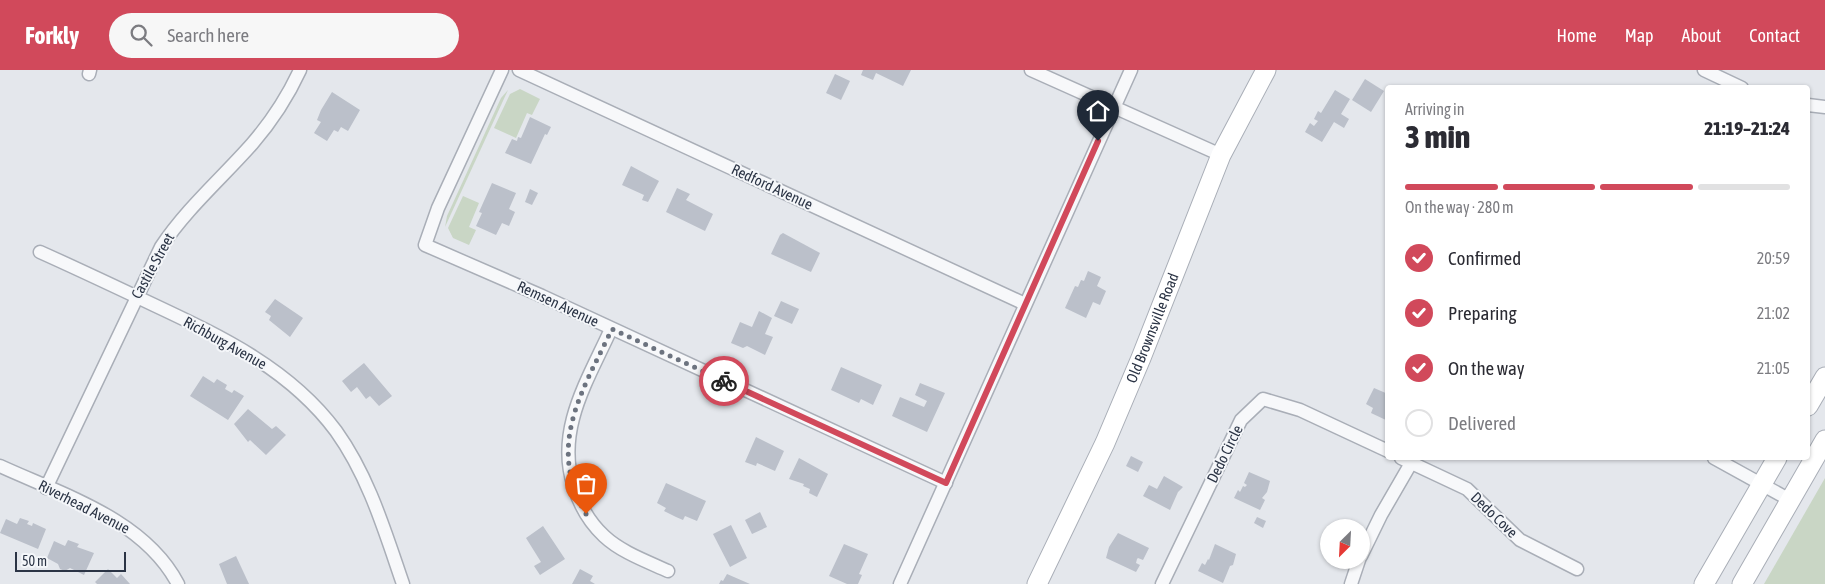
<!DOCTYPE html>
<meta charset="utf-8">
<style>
body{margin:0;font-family:"Asap Condensed",sans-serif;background:#f7f7f7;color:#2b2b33;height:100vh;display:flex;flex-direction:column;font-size:19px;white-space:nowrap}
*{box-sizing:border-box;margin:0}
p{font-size:16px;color:#7c7c81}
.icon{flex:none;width:28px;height:28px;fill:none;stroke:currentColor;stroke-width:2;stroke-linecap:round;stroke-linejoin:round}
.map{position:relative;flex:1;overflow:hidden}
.details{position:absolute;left:1385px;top:15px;width:425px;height:375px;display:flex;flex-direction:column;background:#fff;border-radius:5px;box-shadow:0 1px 4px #0004}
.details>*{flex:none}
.needle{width:32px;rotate:204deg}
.tools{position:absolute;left:1320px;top:449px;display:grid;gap:10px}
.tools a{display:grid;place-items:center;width:50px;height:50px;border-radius:50%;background:#fff;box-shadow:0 1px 4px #0004;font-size:25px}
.scale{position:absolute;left:15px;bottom:12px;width:111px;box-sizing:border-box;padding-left:5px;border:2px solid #2b3445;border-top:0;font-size:14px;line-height:18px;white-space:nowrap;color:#2b3445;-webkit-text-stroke:4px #f4f6f9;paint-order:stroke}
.pin{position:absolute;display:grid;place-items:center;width:42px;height:42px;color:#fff;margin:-51px -21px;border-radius:50% 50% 50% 0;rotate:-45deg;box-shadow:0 0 5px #0007}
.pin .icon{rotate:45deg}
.courier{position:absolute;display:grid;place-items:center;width:50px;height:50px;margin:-25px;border:4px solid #d1495b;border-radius:50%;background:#fff;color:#222;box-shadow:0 1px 6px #0007}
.summary em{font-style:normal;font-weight:800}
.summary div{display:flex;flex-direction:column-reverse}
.summary{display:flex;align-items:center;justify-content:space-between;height:85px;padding:0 20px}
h1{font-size:32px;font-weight:800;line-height:38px}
.bar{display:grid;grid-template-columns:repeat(4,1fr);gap:8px 5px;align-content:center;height:60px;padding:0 20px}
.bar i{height:6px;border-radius:4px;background:#e1e1e2}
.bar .current{background:#d1495b}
.bar p{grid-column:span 4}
ol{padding:0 20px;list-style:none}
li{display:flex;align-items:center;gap:15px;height:55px}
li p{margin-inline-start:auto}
li .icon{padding:5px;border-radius:50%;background:#d1495b;color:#fff;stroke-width:4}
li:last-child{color:#7c7c81}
li i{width:28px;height:28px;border:2px solid #e1e1e2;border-radius:50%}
header{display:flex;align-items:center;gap:30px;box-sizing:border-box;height:70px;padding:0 25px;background:#d1495b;color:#fff}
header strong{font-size:24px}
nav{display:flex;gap:28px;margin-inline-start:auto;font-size:18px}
.search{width:350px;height:45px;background:#f7f7f7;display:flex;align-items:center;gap:12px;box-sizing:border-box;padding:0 18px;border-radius:28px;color:#7c7c81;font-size:19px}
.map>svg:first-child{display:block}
.green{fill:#c9d6c5}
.building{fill:#bbc0ca}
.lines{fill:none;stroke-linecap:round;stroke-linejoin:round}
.street-casing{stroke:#a9aeb7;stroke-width:15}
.secondary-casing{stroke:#a9aeb7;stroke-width:21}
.street{stroke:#f7f8fa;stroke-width:12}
.secondary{stroke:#fff;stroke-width:19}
.done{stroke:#6c737f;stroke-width:5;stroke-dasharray:0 9}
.route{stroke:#d1495b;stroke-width:6}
.labels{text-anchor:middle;stroke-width:4;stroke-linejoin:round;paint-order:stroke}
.street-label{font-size:15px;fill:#2b3445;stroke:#f4f6f9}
</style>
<header>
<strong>Forkly</strong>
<div class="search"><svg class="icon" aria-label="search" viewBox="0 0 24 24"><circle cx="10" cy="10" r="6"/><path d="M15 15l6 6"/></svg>Search here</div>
<nav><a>Home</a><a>Map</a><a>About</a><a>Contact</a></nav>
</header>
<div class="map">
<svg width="1825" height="514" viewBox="0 0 1825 514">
<rect width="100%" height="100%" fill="#e4e7ec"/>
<g class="green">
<polygon points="520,19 540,29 532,45 527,43 516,68 494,58 510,24"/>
<polygon points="508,20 445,157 447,146 501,28"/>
<polygon points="463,126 479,133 469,157 476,160 469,175 453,168 448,158"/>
<polygon points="1825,408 1825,514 1764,514"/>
</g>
<g class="building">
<polygon points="863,0 911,0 903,16 876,3 873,10 861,5"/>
<polygon points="835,4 850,11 841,30 826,23"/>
<polygon points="1365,9 1384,21 1371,42 1352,30"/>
<polygon points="1335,20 1350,29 1341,44 1349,49 1344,58 1334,52 1322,72 1305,62 1310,53 1314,56 1318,51 1314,49 1318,41 1321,43"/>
<polygon points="332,22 360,40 348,61 341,57 338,62 334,60 327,71 314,63 321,52 317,50 321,40"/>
<polygon points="530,47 551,57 547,65 545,64 531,94 505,83 512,69 517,71 518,67 521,68"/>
<polygon points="631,96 659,111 648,132 642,130 644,125 622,115"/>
<polygon points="492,113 516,123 509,139 515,142 509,156 502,153 496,165 476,156 482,143 479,142"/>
<polygon points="677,118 690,124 686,130 713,144 705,161 666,142"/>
<polygon points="530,119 538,123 532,135 525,132"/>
<polygon points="783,163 820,183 811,202 771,184 780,165"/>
<polygon points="1088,201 1101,207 1097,216 1106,221 1100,235 1093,232 1086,248 1065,238 1075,216 1078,217 1081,210 1084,211"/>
<polygon points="275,229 303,248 290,267 269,250 271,246 265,242"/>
<polygon points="781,231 799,239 792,254 774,246"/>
<polygon points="759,241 772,248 765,264 773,267 765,285 747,276 743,278 731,273 740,252 752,257"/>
<polygon points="364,293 392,326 379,336 370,326 366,329 357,317 351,322 342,311"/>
<polygon points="841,297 882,315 873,335 861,329 859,333 831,320"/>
<polygon points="203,306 214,313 217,309 227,315 225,319 232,323 234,320 244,326 228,350 190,326"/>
<polygon points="920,313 945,323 927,362 892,346 900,327 924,337 927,331 915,325"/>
<polygon points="1374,318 1388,324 1388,351 1371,343 1373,338 1366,334"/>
<polygon points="248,339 272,359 276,356 286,365 266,385 250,370 248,372 234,354"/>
<polygon points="756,367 784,381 775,401 757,393 756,396 745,392"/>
<polygon points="1131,386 1143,392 1138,402 1126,396"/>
<polygon points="799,388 828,404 817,427 809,423 810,419 803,416 804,414 789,409"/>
<polygon points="1249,402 1270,411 1267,422 1262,428 1265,430 1260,440 1234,428 1238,420 1240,422 1243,416 1245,417 1247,415 1244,413"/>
<polygon points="1164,406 1183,417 1178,422 1170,440 1143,426 1149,415 1157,419"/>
<polygon points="666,413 706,431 697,451 685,446 683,450 676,447 664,441 666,438 657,433"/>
<polygon points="760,442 767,457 752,464 745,450"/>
<polygon points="1257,447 1266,451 1263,458 1254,453"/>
<polygon points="20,448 29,451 27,454 32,456 33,453 46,459 38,479 0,463 6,449 17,454"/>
<polygon points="731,455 747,488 730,497 713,464"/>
<polygon points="543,456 565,489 540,505 534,496 541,492 526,468"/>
<polygon points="1118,463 1149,478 1143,490 1138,488 1137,489 1136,493 1140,495 1136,502 1106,488 1109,477"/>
<polygon points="68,470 79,474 77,477 94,483 84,505 70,498 65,501 60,499 58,494 47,488 54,471 65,476"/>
<polygon points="844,474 868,484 859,504 862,505 858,514 847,514 829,506"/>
<polygon points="1215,474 1236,484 1233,495 1230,496 1223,513 1198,501 1202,493 1205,495 1208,489 1209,490"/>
<polygon points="236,486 249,514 227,514 219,494"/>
<polygon points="108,499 117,508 121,504 130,514 97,514 95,512"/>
<polygon points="580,499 593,506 590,511 595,514 572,514"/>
<polygon points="727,504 750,514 719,514 721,510 723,511"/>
</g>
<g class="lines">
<defs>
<g id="street">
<polyline points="502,0 438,138 425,175 542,226 946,413"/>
<polyline points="519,0 1025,234"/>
<polyline points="1031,0 1221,85"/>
<polyline points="1704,0 1742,18"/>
<polyline points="89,4 90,0"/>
<polyline points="1808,35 1825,37"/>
<path d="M40,182c38,17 76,35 114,53 68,32 136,64 182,126 33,46 49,101 67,153"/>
<path d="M611,259c-23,51 -56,101 -37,158 6,19 16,36 30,49 17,16 42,25 64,35"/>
<polyline points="1401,388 1467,419 1520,470 1577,499"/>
<polyline points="1714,388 1790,430"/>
<path d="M0,396c63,29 144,53 178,118"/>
<path d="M46,418l115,-241c26,-39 61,-69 91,-103 19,-22 36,-48 48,-74"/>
<polyline points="1361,486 1381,445 1414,388"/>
<polyline points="900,514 1131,0"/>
<polyline points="1162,514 1241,350 1263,329 1300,340 1388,381"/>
<polyline points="1351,514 1359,490"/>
</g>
<g id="secondary">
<polyline points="1808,336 1825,307"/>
<path id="s1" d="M1037,514l68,-141 36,-85 80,-203 45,-85"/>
<polyline points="1704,514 1777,388"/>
<polyline points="1742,514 1825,370"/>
</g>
</defs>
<use href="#street" class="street-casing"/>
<use href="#secondary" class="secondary-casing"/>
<use href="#street" class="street"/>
<use href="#secondary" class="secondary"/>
</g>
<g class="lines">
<path class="done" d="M586,444c-40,-69 -4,-122 26,-185l112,52"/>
<polyline class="route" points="724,311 946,413 1098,71"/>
</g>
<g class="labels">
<g class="street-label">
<text transform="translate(772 117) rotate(25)" y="5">Redford Avenue</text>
<text transform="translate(153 196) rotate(-61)" y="5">Castile Street</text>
<text transform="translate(558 234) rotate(25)" y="5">Remsen Avenue</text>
<text dy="5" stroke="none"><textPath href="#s1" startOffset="281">Old Brownsville Road</textPath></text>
<text transform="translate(225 273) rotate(29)" y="5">Richburg Avenue</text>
<text transform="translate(1225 384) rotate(-64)" y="5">Dedo Circle</text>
<text transform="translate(84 437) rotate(27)" y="5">Riverhead Avenue</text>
<text transform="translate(1494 445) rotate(44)" y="5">Dedo Cove</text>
</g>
</g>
</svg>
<div class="tools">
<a><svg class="needle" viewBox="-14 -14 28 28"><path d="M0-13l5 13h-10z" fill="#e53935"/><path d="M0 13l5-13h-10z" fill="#7c7c81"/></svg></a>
</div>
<div class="scale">50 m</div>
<div class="pin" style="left:586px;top:444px;background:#ea580c"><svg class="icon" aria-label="bag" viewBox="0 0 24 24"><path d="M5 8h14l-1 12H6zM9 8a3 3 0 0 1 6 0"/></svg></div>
<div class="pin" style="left:1098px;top:71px;background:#1f2937"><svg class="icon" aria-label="home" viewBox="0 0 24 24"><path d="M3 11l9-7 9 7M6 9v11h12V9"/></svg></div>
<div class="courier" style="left:724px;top:311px"><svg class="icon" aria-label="bike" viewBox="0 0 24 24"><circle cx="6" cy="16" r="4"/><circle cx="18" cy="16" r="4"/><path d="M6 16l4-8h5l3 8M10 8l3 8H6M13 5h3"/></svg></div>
<section class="details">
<div class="summary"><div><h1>3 min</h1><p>Arriving in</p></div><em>21:19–21:24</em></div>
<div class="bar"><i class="current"></i><i class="current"></i><i class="current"></i><i></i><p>On the way · 280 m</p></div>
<ol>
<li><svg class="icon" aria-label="check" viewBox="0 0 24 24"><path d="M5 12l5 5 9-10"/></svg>Confirmed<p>20:59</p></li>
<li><svg class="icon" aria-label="check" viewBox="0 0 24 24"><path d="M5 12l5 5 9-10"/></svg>Preparing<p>21:02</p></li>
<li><svg class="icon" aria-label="check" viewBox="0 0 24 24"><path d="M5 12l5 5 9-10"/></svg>On the way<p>21:05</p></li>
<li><i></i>Delivered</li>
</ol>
</section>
</div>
